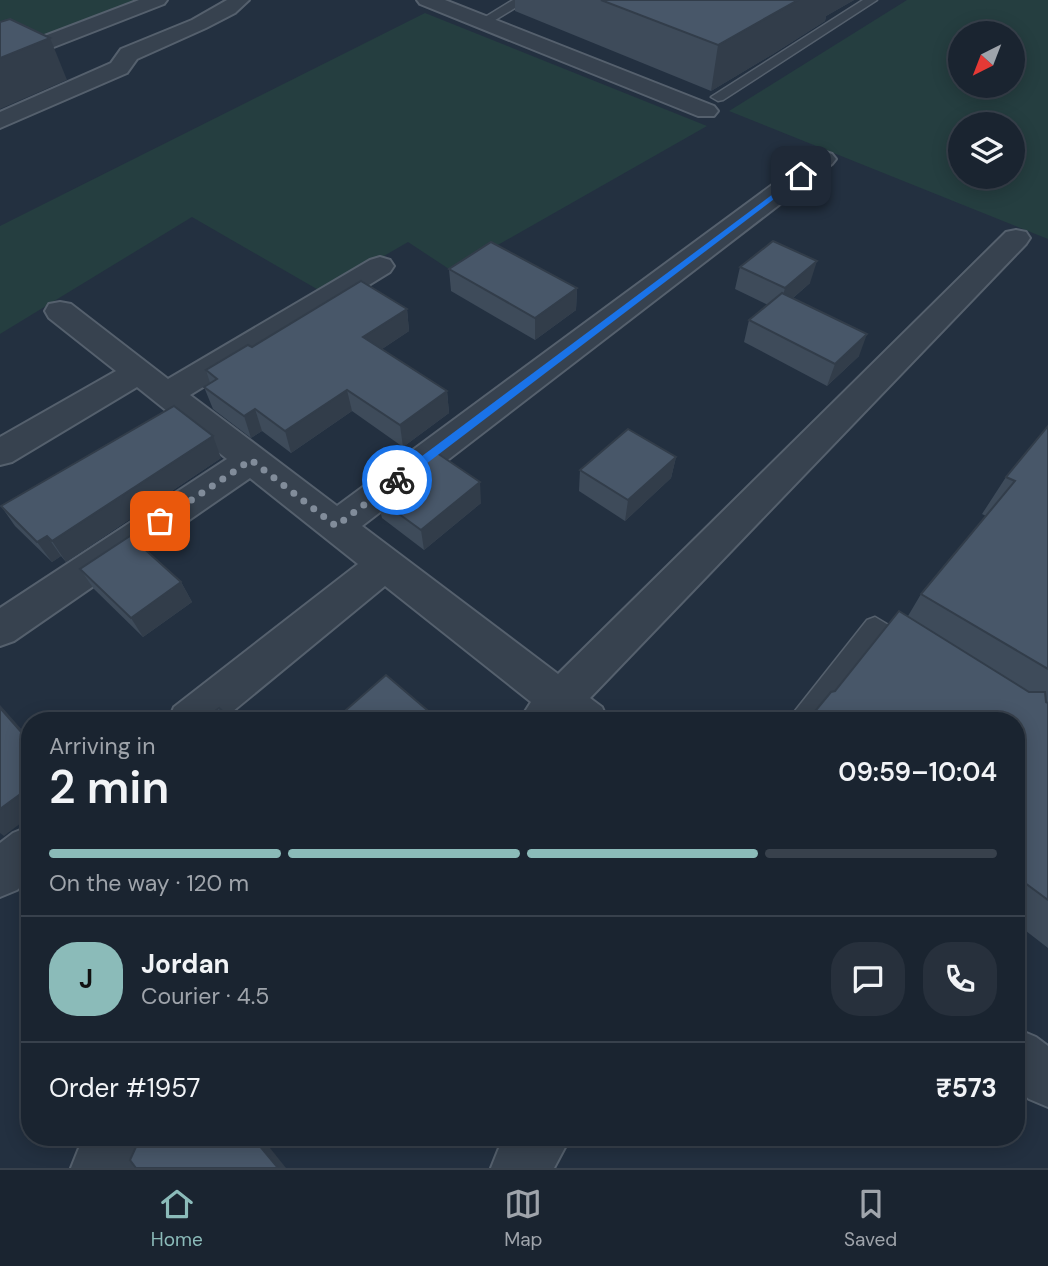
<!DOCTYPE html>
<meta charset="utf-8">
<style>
body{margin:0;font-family:"DM Sans",sans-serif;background:#27303c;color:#f1f3f6;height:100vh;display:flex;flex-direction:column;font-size:26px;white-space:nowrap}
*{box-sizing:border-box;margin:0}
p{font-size:23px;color:#9fa4ab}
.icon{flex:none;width:38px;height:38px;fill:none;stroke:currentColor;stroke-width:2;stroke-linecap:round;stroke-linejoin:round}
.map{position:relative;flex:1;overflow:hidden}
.drawer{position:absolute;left:21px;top:712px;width:1004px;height:434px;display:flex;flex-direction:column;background:#1a2430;border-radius:28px;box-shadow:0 4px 18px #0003,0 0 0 2px #38414c}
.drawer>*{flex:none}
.needle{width:46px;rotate:222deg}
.controls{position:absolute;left:948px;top:21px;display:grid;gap:14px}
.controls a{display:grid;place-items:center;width:77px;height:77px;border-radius:50%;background:#1a2430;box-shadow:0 4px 18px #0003,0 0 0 2px #38414c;font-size:35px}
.pin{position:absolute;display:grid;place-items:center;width:60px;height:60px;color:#fff;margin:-30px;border-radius:14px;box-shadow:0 4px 10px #0006}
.courier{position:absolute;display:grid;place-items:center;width:70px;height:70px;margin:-35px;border:5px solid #1a73e8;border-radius:50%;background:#fff;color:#222;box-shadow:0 2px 9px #0007}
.summary em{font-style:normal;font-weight:600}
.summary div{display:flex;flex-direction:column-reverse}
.summary{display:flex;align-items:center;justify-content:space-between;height:119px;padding:0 28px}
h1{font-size:46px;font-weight:600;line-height:52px}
.bar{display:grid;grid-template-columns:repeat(4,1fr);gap:10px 7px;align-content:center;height:84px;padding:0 28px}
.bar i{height:9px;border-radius:5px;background:#38414c}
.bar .selected{background:#8bbbb9}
.bar p{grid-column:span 4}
.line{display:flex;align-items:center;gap:18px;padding:0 28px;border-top:2px solid #38414c}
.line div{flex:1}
.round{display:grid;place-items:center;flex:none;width:74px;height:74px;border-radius:28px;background:#27303c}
.tab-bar{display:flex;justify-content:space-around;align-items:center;height:98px;border-top:2px solid #38414c;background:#1a2430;font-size:19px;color:#9fa4ab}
.tab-bar a{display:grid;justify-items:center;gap:4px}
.tab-bar .selected{color:#8bbbb9}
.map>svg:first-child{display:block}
.green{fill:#253e40;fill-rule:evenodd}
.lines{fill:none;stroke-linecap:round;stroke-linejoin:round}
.service-casing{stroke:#55606d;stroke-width:3}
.minor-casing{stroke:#55606d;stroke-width:4}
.service{fill:#37424f;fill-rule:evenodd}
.minor{fill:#37424f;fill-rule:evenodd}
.wall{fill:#3e4b5a}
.shaded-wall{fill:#323d4a}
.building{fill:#485769;stroke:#323d4a;stroke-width:2}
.route{fill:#1a73e8}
.done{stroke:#818c9a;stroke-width:7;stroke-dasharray:0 12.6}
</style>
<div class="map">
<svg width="1048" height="1168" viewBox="0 0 1048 1168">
<rect width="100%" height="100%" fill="#233040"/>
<g class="green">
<polygon points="0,0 148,0 0,58"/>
<path d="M907,0h141v239l-319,-128zM1013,33v53h-52v-53zM1013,124v53h-52v-53z"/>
<polygon points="425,13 707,126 452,271 408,242 322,292 192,217 0,334 0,226"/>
</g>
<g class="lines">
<defs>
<g id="service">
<polygon points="513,0 528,0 487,25 479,25 477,22"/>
<polygon points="863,0 877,0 723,100 718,101 711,97"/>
<path d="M875,617l40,24 4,7 -4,7c-14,5 -25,-6 -37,-14l-63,80h-28l80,-101z"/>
</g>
<g id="minor">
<polygon points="139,0 167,0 164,4 0,68 0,53"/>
<polygon points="227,0 249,0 235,13 206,28 137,59 127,73 0,128 0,112 111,63 121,49 192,20"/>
<polygon points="417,0 445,0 714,106 718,111 714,116 698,116 420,4"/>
<polygon points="823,151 832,154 836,159 832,164 362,526 558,674 1006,232 1016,230 1026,232 1030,238 1026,244 590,698 602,707 608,721 519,721 531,702 385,586 221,721 168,721 174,707 358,564 250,478 14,641 0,646 0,608 227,459 137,387 12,462 0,465 0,437 116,371 49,318 45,311 49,304 60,302 71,304 168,379 370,260 380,257 390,260 394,266 390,272 190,395 337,506 814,154"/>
<polygon points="30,826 30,879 17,890 0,897 0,843 13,833"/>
<polygon points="1017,1029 1036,1037 1048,1046 1048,1107 1029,1099 1017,1090"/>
<polygon points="90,1138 157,1138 149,1158 139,1168 71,1168 79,1148"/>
<polygon points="507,1138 570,1138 554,1168 491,1168 499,1148"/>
</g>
</defs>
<use href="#service" class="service-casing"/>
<use href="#minor" class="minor-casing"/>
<use href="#service" class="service"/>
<use href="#minor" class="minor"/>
</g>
<g class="wall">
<polygon points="515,0 854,0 826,16 825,21 773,54 711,91 515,11"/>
<polygon points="740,267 810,283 793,298 859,356 827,386 744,342 749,320 768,305 735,289"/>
<polygon points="449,269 577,288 576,310 535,340 451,291"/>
<polygon points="407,309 409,331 382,349 447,391 449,413 403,447 352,411 291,453 262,431 251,438 213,409 204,387 210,383 206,370 252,347"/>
<polygon points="1048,426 1048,948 1017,924 1017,721 908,616 921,594 986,516 982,514 1006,477"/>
<polygon points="676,457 671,478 625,521 579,491 580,470"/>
<polygon points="221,458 66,562 61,556 52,562 15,526 1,506"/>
<polygon points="377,498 481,503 424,550 382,518"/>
<polygon points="80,569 181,582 192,602 143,637 94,589"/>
</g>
<g class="shaded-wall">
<polygon points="798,0 854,0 826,16 825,21 773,54 711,91 718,45"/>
<polygon points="50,38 67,80 0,109 0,58"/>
<polygon points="817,261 810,283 779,310 785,288"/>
<polygon points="577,288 576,310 535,340 535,318"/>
<polygon points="407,309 409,331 367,359 363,337"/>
<polygon points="867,334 859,356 827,386 835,364"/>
<polygon points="347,390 352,411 291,453 285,431"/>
<polygon points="447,391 449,413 403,447 400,425"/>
<polygon points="255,409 262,431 251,438 244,416"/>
<polygon points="213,436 221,458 66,562 52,541"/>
<polygon points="676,457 671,478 625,521 628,500"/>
<polygon points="480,482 481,503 424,550 421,530"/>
<polygon points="47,536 61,556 52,562 37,542"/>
<polygon points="181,582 192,602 143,637 131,618"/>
<polygon points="0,705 30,739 30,742 0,708"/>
<polygon points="30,787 30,816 4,836 0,833 0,809"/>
<polygon points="253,1138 262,1138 286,1168 278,1168"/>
</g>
<g class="building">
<polygon points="601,0 798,0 718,45"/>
<polygon points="10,19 50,38 0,58 0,22"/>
<polygon points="773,241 817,261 785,288 740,267"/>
<polygon points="491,242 577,288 535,318 449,269"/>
<polygon points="361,281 407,309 363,337 447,391 400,425 347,390 285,431 255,409 244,416 204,387 217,379 206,370 248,345 252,347"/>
<polygon points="782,293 867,334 835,364 749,320"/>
<polygon points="174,406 213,436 52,541 47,536 37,542 1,506"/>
<polygon points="1048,426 1048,669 921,594 1015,481 1006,477"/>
<polygon points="628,429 676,457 628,500 580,470"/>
<polygon points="437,453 480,482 421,530 377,498"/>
<polygon points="130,536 181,582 131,618 80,569"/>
<polygon points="899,611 1029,692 1045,692 1046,702 1048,703 1048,900 1017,877 1017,721 807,721 831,692 835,691"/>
<polygon points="386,675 440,721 342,721 338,717"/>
<polygon points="0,708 30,742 30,787 0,809"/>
<polygon points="219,708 232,721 202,721"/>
<polygon points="140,1138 253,1138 278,1168 136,1168 130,1160"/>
</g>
<polygon class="route" points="801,173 803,177 401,483 394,483 394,477"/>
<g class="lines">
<polyline class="done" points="160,521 251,460 336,526 397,480"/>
</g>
</svg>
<div class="controls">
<a><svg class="needle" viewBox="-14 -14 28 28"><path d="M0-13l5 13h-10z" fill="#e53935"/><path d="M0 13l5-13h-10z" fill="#9fa4ab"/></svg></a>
<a><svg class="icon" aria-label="layers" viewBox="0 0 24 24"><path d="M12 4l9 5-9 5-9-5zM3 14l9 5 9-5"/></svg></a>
</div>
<div class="pin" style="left:160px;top:521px;background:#ea580c"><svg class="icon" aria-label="bag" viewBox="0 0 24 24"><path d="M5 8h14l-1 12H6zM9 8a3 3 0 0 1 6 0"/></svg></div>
<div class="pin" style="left:801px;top:176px;background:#1f2937"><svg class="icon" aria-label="home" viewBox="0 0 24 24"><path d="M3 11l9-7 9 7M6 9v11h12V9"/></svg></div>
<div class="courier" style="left:397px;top:480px"><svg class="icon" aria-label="bike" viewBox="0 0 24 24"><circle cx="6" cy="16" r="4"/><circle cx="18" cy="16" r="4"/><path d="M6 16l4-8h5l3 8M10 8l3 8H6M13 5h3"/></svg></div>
<section class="drawer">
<div class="summary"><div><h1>2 min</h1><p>Arriving in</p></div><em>09:59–10:04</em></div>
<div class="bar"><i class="selected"></i><i class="selected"></i><i class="selected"></i><i></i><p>On the way · 120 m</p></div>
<div class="line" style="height:126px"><b class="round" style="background:#8bbbb9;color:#111">J</b><div><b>Jordan</b><p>Courier · 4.5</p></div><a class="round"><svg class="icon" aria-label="chat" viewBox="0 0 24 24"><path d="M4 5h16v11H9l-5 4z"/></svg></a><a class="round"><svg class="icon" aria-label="phone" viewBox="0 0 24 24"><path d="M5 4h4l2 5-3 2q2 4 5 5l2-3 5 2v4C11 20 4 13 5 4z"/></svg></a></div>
<div class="line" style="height:91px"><div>Order #1957</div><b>₹573</b></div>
</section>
</div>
<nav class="tab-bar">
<a class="selected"><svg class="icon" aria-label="home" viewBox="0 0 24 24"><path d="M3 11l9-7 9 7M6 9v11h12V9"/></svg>Home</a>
<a><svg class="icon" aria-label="map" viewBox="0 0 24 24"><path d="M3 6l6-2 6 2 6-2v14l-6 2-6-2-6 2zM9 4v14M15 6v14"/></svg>Map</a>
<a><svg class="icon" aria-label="saved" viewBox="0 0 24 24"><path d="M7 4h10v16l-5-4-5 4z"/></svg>Saved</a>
</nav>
